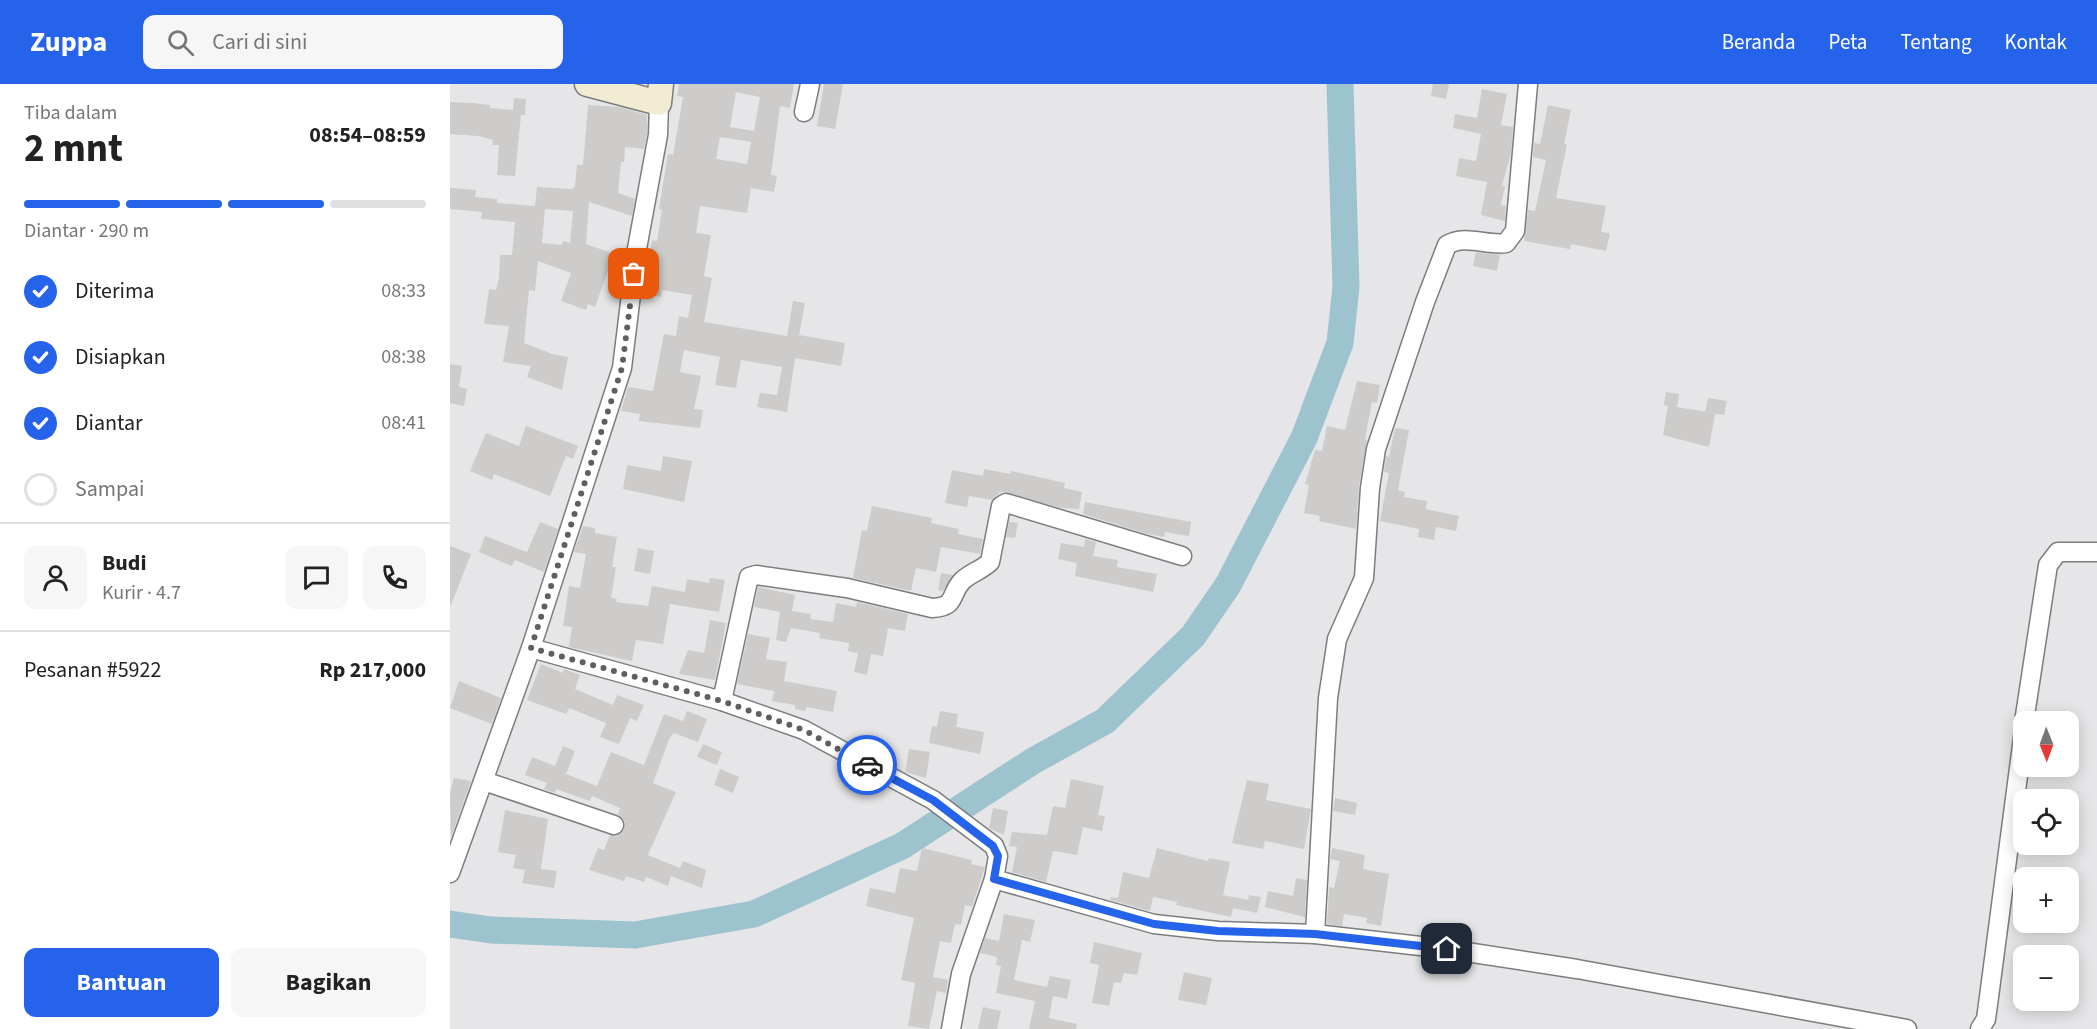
<!DOCTYPE html>
<html lang="id">
<meta charset="utf-8">
<style>
body{margin:0;font-family:"Source Sans 3",sans-serif;background:#f6f6f6;color:#222;height:100vh;display:flex;flex-direction:column;font-size:22px;white-space:nowrap}
*{box-sizing:border-box;margin:0}
p{font-size:20px;color:#767676}
.icon{flex:none;width:33px;height:33px;fill:none;stroke:currentColor;stroke-width:2;stroke-linecap:round;stroke-linejoin:round}
.map{position:relative;flex:1;overflow:hidden}
.side{display:flex;flex-direction:column;background:#fff;width:450px}
.side>*{flex:none}
.needle{width:39px;rotate:179deg}
.tools{position:absolute;left:1563px;top:627px;display:grid;gap:12px}
.tools a{display:grid;place-items:center;width:66px;height:66px;border-radius:12px;background:#fff;box-shadow:0 3px 15px #0003;font-size:30px}
.pin{position:absolute;display:grid;place-items:center;width:51px;height:51px;color:#fff;margin:-26px;border-radius:12px;box-shadow:0 3px 9px #0006}
.courier{position:absolute;display:grid;place-items:center;width:60px;height:60px;margin:-30px;border:4px solid #2563eb;border-radius:50%;background:#fff;color:#222;box-shadow:0 2px 8px #0007}
.overview em{font-style:normal;font-weight:700}
.overview div{display:flex;flex-direction:column-reverse}
.overview{display:flex;align-items:center;justify-content:space-between;height:102px;padding:0 24px}
h1{font-size:39px;font-weight:700;line-height:45px}
.bar{display:grid;grid-template-columns:repeat(4,1fr);gap:9px 6px;align-content:center;height:72px;padding:0 24px}
.bar i{height:8px;border-radius:4px;background:#e0e0e0}
.bar .on{background:#2563eb}
.bar p{grid-column:span 4}
.line{display:flex;align-items:center;gap:15px;padding:0 24px;border-top:2px solid #e0e0e0}
.line div{flex:1}
.round{display:grid;place-items:center;flex:none;width:63px;height:63px;border-radius:12px;background:#f6f6f6}
ol{padding:0 24px;list-style:none}
li{display:flex;align-items:center;gap:18px;height:66px}
li p{margin-inline-start:auto}
li .icon{padding:6px;border-radius:50%;background:#2563eb;color:#fff;stroke-width:4}
li:last-child{color:#767676}
li i{width:33px;height:33px;border:3px solid #e0e0e0;border-radius:50%}
.primary-button{display:flex;gap:12px;margin-top:auto;padding:12px 24px}
.primary-button a{flex:1;height:69px;border-radius:12px;background:#2563eb;color:#fff;font-size:24px;font-weight:700;line-height:69px;text-align:center}
.primary-button a+a{background:#f6f6f6;color:#222}
header{display:flex;align-items:center;gap:36px;box-sizing:border-box;height:84px;padding:0 30px;background:#2563eb;color:#fff}
header strong{font-size:28px}
nav{display:flex;gap:33px;margin-inline-start:auto;font-size:21px}
.search{width:420px;height:54px;background:#f6f6f6;display:flex;align-items:center;gap:15px;box-sizing:border-box;padding:0 21px;border-radius:12px;color:#767676;font-size:22px}
main{display:flex;flex:1;min-height:0}
.map>svg:first-child{display:block}
.lines{fill:none;stroke-linecap:round;stroke-linejoin:round}
.river{stroke:#9dc3ce;stroke-width:27}
.building{fill:#cdccca;fill-rule:evenodd}
.street-casing{stroke:#7c7d7e;stroke-width:21}
.secondary-casing{stroke:#7c7d7e;stroke-width:27}
.street{stroke:#fff;stroke-width:18}
.secondary{stroke:#f2edd2;stroke-width:24}
.done{stroke:#5f5f60;stroke-width:6;stroke-dasharray:0 10.8}
.route{stroke:#2563eb;stroke-width:8}
</style>
<header>
<strong>Zuppa</strong>
<div class="search"><svg class="icon" aria-label="search" viewBox="0 0 24 24"><circle cx="10" cy="10" r="6"/><path d="M15 15l6 6"/></svg>Cari di sini</div>
<nav><a>Beranda</a><a>Peta</a><a>Tentang</a><a>Kontak</a></nav>
</header>
<main>
<section class="side">
<div class="overview"><div><h1>2 mnt</h1><p>Tiba dalam</p></div><em>08:54–08:59</em></div>
<div class="bar"><i class="on"></i><i class="on"></i><i class="on"></i><i></i><p>Diantar · 290 m</p></div>
<ol>
<li><svg class="icon" aria-label="check" viewBox="0 0 24 24"><path d="M5 12l5 5 9-10"/></svg>Diterima<p>08:33</p></li>
<li><svg class="icon" aria-label="check" viewBox="0 0 24 24"><path d="M5 12l5 5 9-10"/></svg>Disiapkan<p>08:38</p></li>
<li><svg class="icon" aria-label="check" viewBox="0 0 24 24"><path d="M5 12l5 5 9-10"/></svg>Diantar<p>08:41</p></li>
<li><i></i>Sampai</li>
</ol>
<div class="line" style="height:108px"><a class="round"><svg class="icon" aria-label="person" viewBox="0 0 24 24"><circle cx="12" cy="8" r="4"/><path d="M4 21q1-7 8-7t8 7"/></svg></a><div><b>Budi</b><p>Kurir · 4.7</p></div><a class="round"><svg class="icon" aria-label="chat" viewBox="0 0 24 24"><path d="M4 5h16v11H9l-5 4z"/></svg></a><a class="round"><svg class="icon" aria-label="phone" viewBox="0 0 24 24"><path d="M5 4h4l2 5-3 2q2 4 5 5l2-3 5 2v4C11 20 4 13 5 4z"/></svg></a></div>
<div class="line" style="height:78px"><div>Pesanan #5922</div><b>Rp 217,000</b></div>
<div class="primary-button"><a>Bantuan</a><a>Bagikan</a></div>
</section>
<div class="map">
<svg width="1647" height="945" viewBox="0 0 1647 945">
<rect width="100%" height="100%" fill="#e6e6e8"/>
<g class="lines">
<polyline class="river" points="0,840 41,846 185,851 304,830 452,762 583,677 655,637 743,552 778,501 854,354 890,259 896,203 890,0"/>
</g>
<g class="building">
<path d="M229,0h115l-4,24 -10,-2 -9,69 6,1 -3,16 -23,-4 -4,25 -47,-7 -4,27 15,2 -7,41 8,2 -8,44 83,14 6,-35 12,2 -6,32 46,8 -4,23 -46,-8 -8,54 -30,-5 3,-14 17,2 5,-28 -41,-7 -5,28 -21,-3 5,-28 -36,-7 -4,22 21,4 -7,33 9,1 -3,18 -61,-7 1,-7 -19,-3 7,-24 25,4 11,-57 12,2 3,-20 9,2 4,-23 -30,-5 -1,7 -17,-3 8,-54 5,1 5,-31 -3,-1 9,-55 5,1 10,-58 -6,-1zM286,8l24,5 -6,34 -24,-4zM270,53l31,5 -4,22 -31,-5z"/>
<polygon points="374,0 393,0 385,45 367,42"/>
<polygon points="983,0 999,0 996,15 981,12"/>
<polygon points="1032,5 1057,10 1051,41 1063,43 1061,69 1052,102 1055,102 1051,121 1056,122 1055,137 1031,131 1037,98 1006,92 1009,74 1026,77 1031,50 1003,44 1005,30 1027,34"/>
<polygon points="64,14 76,15 75,31 71,31 65,92 47,91 49,61 42,61 43,56 28,52 0,50 0,18 23,19 40,21 40,24 63,26"/>
<path d="M138,21l32,2 27,8v19l-3,15 -19,-2 -1,15h-3l-3,31 17,6 -3,17 -43,-14 -3,42 28,10 -19,53 -7,-3 -2,6 -25,-9 10,-28 -33,-12 -3,30 -6,-1 -5,53 28,11 16,3 -6,33 -35,-13 4,-11 -28,-4 6,-36 -25,-2 5,-35 7,1 3,-12 1,-23h12l3,-33 -34,-3 1,-7 -32,-3v-21l26,2 -1,7 22,2v4l38,3 2,-19 35,2 3,-3 2,-21h6zM95,125l28,2 -3,32 -7,-2 -1,4 -20,-2z"/>
<polygon points="1098,21 1121,26 1114,60 1117,60 1106,114 1156,122 1151,148 1160,149 1156,167 1121,160 1120,165 1074,157 1078,126 1085,127 1096,76 1083,73 1084,59 1090,60"/>
<polygon points="1026,168 1050,171 1047,187 1023,182"/>
<polygon points="0,280 12,282 9,303 17,305 14,322 0,319"/>
<polygon points="907,297 930,301 927,319 922,318 915,355 917,356 909,402 906,445 869,437 870,432 854,429 859,401 855,400 865,366 872,367 877,342 895,346"/>
<polygon points="1216,308 1229,310 1227,323 1264,329 1255,328 1258,314 1277,317 1274,331 1265,330 1259,363 1213,351 1218,322 1214,321"/>
<polygon points="76,342 128,362 123,375 116,372 100,412 44,390 42,396 20,387 36,349 69,362"/>
<polygon points="945,344 959,346 948,406 955,408 954,413 977,417 976,425 1009,432 1006,447 986,443 984,456 968,453 969,445 930,437 939,389 934,388 936,372 939,373"/>
<polygon points="213,372 242,377 234,418 173,405 177,381 211,387"/>
<polygon points="534,385 561,390 561,387 615,399 614,404 632,408 629,425 611,424 555,408 550,408 542,416 519,412 517,423 495,419 502,386 533,392"/>
<polygon points="635,418 741,438 739,452 715,448 714,453 694,449 633,430"/>
<polygon points="422,422 482,434 481,439 509,445 508,450 533,455 530,470 491,463 486,488 466,484 461,507 403,494 412,446 417,447"/>
<polygon points="90,438 108,445 94,488 65,476 62,482 29,468 35,452 77,468"/>
<polygon points="559,438 568,439 565,454 556,453"/>
<polygon points="133,442 145,444 145,449 167,453 162,483 166,483 161,514 167,515 166,518 198,522 202,502 235,508 237,495 259,499 260,494 275,496 269,528 220,520 213,560 186,556 182,577 119,563 122,543 113,542 119,502 130,504 136,470 124,468"/>
<polygon points="635,455 646,458 643,472 668,476 667,483 707,490 703,508 625,492 627,479 608,475 611,459 634,463"/>
<polygon points="0,462 21,470 1,521 0,521"/>
<polygon points="188,464 204,467 200,490 184,487"/>
<polygon points="491,489 503,491 493,507 488,506"/>
<polygon points="308,503 345,511 342,527 361,530 360,535 383,538 386,519 406,523 407,518 458,530 455,547 438,544 433,572 421,570 417,591 404,588 408,569 398,567 399,559 369,554 370,549 341,544 336,558 326,556 330,528 304,523"/>
<polygon points="260,536 276,539 265,596 229,590 238,566 254,569"/>
<polygon points="298,550 320,554 316,575 337,578 334,597 387,607 383,628 356,623 356,627 345,625 345,621 322,617 324,607 287,600"/>
<polygon points="91,580 113,589 114,585 130,591 125,605 163,621 167,611 194,621 187,637 180,634 169,660 150,653 156,639 119,624 116,630 77,616"/>
<polygon points="9,597 51,614 42,640 0,624"/>
<polygon points="237,627 257,635 248,658 224,649 219,655 203,699 226,708 198,771 230,784 233,777 256,786 252,804 221,792 218,802 196,793 194,798 176,792 174,797 139,786 148,764 154,766 160,751 167,752 174,745 175,738 168,730 170,724 142,712 140,717 106,705 105,709 94,705 97,699 75,691 82,673 105,682 113,662 125,667 116,690 147,702 161,668 194,681 214,630 233,637"/>
<polygon points="490,627 508,630 506,643 534,648 530,670 479,659 482,642 487,643"/>
<polygon points="253,660 272,668 267,681 247,673"/>
<polygon points="459,665 480,668 476,694 455,688"/>
<polygon points="270,685 289,693 283,709 264,701"/>
<polygon points="4,694 21,697 1,753 0,709"/>
<polygon points="621,695 654,702 648,731 655,732 652,747 633,743 627,771 603,767 596,798 562,788 567,763 559,762 562,748 597,751 603,722 615,724"/>
<polygon points="797,696 819,700 816,716 861,725 854,765 815,757 813,765 782,759"/>
<polygon points="885,714 907,719 905,731 883,727"/>
<polygon points="543,724 558,727 554,751 539,744"/>
<polygon points="55,726 98,735 91,785 107,787 104,804 72,799 75,786 63,784 66,771 48,768"/>
<polygon points="472,764 522,776 521,780 535,783 522,823 515,821 511,841 505,840 501,859 490,857 483,893 498,896 496,909 487,907 479,945 458,942 465,899 451,896 464,834 416,822 420,804 445,809 450,784 467,787"/>
<polygon points="707,764 758,777 759,774 780,778 773,811 798,816 799,811 811,813 807,829 783,824 781,833 726,821 727,818 703,813 700,827 660,816 661,813 668,814 673,788 699,794"/>
<polygon points="882,764 915,771 913,785 939,790 931,842 916,839 917,834 894,830 892,842 877,840 879,803 884,804 890,777 880,775"/>
<polygon points="846,794 857,796 855,833 815,823 818,807 843,812"/>
<polygon points="554,830 585,836 580,858 572,856 564,896 597,903 600,892 621,896 617,915 603,912 599,934 627,940 626,945 579,945 585,917 546,909 551,882 546,881 547,873 530,869 535,854 549,857"/>
<polygon points="644,858 692,869 687,891 674,889 671,899 664,898 659,922 642,919 649,881 640,879"/>
<polygon points="734,888 762,894 756,921 728,916"/>
<polygon points="533,923 551,927 547,945 528,945"/>
</g>
<g class="lines">
<defs>
<g id="street">
<polyline points="209,19 208,51 186,170 172,284 81,564 272,617 354,646 483,716 544,762 548,772 544,795 704,840 768,847 865,850 997,865 1127,885 1457,945"/>
<polyline points="354,28 360,0"/>
<path d="M272,617l24,-111 3,-13 7,-2 91,13 85,20c25,-1 17,-13 30,-27 8,-8 20,-11 28,-19l11,-56 5,-3 176,53"/>
<polyline points="1574,638 1598,481 1608,468 1647,468"/>
<polyline points="34,697 164,741"/>
<polyline points="0,789 81,564"/>
<path d="M865,850l13,-236 9,-59 27,-61 6,-90 6,-39 49,-147 22,-57c18,-11 40,1 59,-2l9,-12 13,-147"/>
<polyline points="501,945 511,890 544,795"/>
<polyline points="1530,945 1536,935 1539,913 1574,646"/>
</g>
<polyline id="secondary" points="137,0 209,19 211,0"/>
</defs>
<use href="#street" class="street-casing"/>
<use href="#secondary" class="secondary-casing"/>
<use href="#street" class="street"/>
<use href="#secondary" class="secondary"/>
</g>
<g class="lines">
<polyline class="done" points="184,190 172,284 81,564 272,617 354,646 417,681"/>
<polyline class="route" points="417,681 483,716 543,762 548,772 544,795 704,840 768,847 865,850 997,865"/>
</g>
</svg>
<div class="tools">
<a><svg class="needle" viewBox="-14 -14 28 28"><path d="M0-13l5 13h-10z" fill="#e53935"/><path d="M0 13l5-13h-10z" fill="#767676"/></svg></a>
<a><svg class="icon" aria-label="locate" viewBox="0 0 24 24"><circle cx="12" cy="12" r="6"/><path d="M12 2v4M12 18v4M2 12h4M18 12h4"/></svg></a>
<a>+</a>
<a>−</a>
</div>
<div class="pin" style="left:184px;top:190px;background:#ea580c"><svg class="icon" aria-label="bag" viewBox="0 0 24 24"><path d="M5 8h14l-1 12H6zM9 8a3 3 0 0 1 6 0"/></svg></div>
<div class="pin" style="left:997px;top:865px;background:#1f2937"><svg class="icon" aria-label="home" viewBox="0 0 24 24"><path d="M3 11l9-7 9 7M6 9v11h12V9"/></svg></div>
<div class="courier" style="left:417px;top:681px"><svg class="icon" aria-label="car" viewBox="0 0 24 24"><path d="M5 17H2v-5l4-1 3-4h7l3 4 3 1v5h-3M9 17h6M6 11h13"/><circle cx="7" cy="17" r="2"/><circle cx="17" cy="17" r="2"/></svg></div>
</div>
</main>
